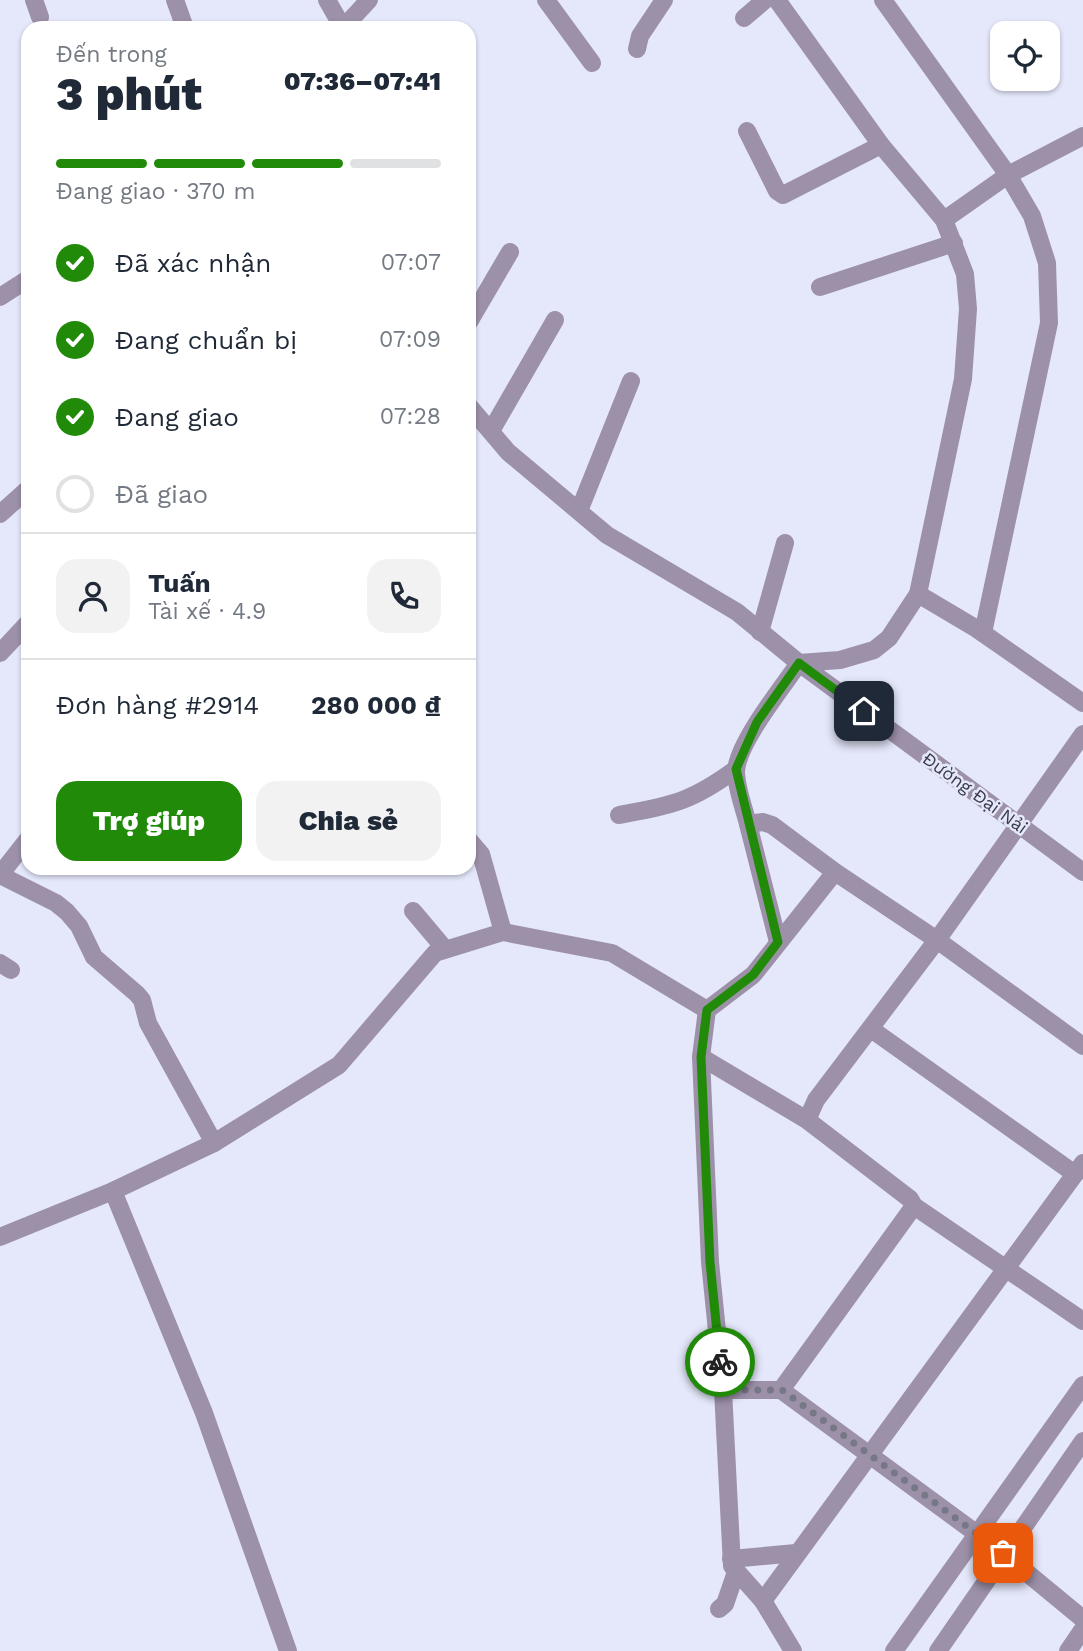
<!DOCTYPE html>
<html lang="vi">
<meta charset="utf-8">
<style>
body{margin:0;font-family:"Work Sans",sans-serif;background:#f2f2f3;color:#1f2937;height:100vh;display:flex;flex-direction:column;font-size:26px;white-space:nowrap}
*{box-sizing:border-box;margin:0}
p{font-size:23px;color:#747a83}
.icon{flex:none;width:38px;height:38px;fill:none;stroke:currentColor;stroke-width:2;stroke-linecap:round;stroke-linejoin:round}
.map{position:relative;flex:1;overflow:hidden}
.drawer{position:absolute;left:21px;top:21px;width:455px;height:854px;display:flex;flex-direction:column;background:#fff;border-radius:21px;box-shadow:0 2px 5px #0004}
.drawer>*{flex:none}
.buttons{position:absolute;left:990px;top:21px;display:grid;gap:14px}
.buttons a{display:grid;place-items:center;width:70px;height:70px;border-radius:14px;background:#fff;box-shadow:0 2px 5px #0004;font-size:35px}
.pin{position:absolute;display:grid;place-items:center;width:60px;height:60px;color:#fff;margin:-30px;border-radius:14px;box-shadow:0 4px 10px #0006}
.courier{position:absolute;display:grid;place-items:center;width:70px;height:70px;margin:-35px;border:5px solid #218b09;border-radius:50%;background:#fff;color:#222;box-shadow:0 2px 9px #0007}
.overview em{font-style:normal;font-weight:800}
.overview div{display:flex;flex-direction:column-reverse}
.overview{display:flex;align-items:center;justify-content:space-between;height:119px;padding:0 35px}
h1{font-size:46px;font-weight:800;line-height:52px}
.bar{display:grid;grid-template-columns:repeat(4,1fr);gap:10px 7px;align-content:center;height:84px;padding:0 35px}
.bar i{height:9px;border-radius:5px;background:#e0e1e3}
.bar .selected{background:#218b09}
.bar p{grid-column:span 4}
.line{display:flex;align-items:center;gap:18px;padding:0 35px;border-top:2px solid #e0e1e3}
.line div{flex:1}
.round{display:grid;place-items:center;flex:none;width:74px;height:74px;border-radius:21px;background:#f2f2f3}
ol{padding:0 35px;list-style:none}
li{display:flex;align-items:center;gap:21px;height:77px}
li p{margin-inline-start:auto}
li .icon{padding:7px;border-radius:50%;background:#218b09;color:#fff;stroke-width:4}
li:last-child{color:#747a83}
li i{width:38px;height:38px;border:4px solid #e0e1e3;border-radius:50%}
.action{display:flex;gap:14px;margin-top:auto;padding:14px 35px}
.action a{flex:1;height:80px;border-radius:21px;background:#218b09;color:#fff;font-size:28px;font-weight:800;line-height:80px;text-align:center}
.action a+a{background:#f2f2f3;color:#1f2937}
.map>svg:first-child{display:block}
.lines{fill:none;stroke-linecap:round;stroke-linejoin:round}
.minor{stroke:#9d91a9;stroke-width:18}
.done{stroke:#767887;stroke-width:7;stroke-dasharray:0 12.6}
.route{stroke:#218b09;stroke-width:9}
.labels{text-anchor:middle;stroke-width:5;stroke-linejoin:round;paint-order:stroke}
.street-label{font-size:18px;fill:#3a3b48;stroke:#e5e8fb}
</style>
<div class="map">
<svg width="1083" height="1651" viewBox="0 0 1083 1651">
<rect width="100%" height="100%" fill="#e5e8fb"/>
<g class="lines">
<g class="minor">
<polyline points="34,0 40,17"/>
<polyline points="175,0 185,28"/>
<polyline points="327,0 343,28"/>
<polyline points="546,0 592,63"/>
<polyline points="777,0 881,145 944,220 965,274 968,309 963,379 918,594 889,638 874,650 840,660 799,663"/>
<polyline points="883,0 1008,175 1032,216 1047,263 1049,323 983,633"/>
<polyline points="744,18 765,0"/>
<polyline points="343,28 369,0"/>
<polyline points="637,49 640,36 664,0"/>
<polyline points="747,131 777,191 783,195 881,145"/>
<polyline points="944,220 1008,175 1083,136"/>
<polyline points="820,287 954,243"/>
<polyline points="0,297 28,279"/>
<polyline points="469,322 510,252"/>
<polyline points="469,406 508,452 607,535 737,612 799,663 1083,872"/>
<polyline points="491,431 555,320"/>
<polyline points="579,511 631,381"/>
<polyline points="0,514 28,489"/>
<polyline points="918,594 977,629 1083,703"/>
<polyline points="760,632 785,543"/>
<polyline points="0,653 28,623"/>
<path d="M619,815c54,-10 72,-13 117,-46"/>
<path d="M748,824c-4,-16 -12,-36 -12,-53 2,-29 46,-83 63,-108"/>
<polyline points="0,875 56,903 67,912 79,926 94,957 137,994 142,1000 148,1023 214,1143"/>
<polyline points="0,875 28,839"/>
<polyline points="413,911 445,949"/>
<polyline points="503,932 612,953 707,1010"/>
<polyline points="778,942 748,824 763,822 772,825 835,872 937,940 1083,1046"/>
<polyline points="0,963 11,970"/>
<polyline points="871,1029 1075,1174"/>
<polyline points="701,1057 807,1120 910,1199 914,1206 1083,1321"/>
<polyline points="807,1120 816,1100 937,940 1083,734"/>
<polyline points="113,1191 204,1413 288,1651"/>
<polyline points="0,1237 113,1191 214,1143 339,1065 435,953 503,932 481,854 469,840"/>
<polyline points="723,1390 781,1390 1003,1553 1083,1619"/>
<polyline points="781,1390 914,1206"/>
<polyline points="731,1559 796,1553"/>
<polyline points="763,1601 1083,1163"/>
<polyline points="719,1609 725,1604 736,1572"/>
<polyline points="793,1651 763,1601 732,1566 723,1390 710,1262 701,1057 707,1010 753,975 835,872"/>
<polyline points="894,1651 1083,1385"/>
<polyline points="938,1651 1083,1441"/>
<polyline points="1068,1651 1083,1629"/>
</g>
</g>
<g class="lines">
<polyline class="done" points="720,1362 723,1390 782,1390 1003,1553"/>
<polyline class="route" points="720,1362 710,1262 701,1057 707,1010 753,975 778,942 736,769 757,722 799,663 864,711"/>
</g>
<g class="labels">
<g class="street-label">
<text transform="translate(975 793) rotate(36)" y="6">Đường Đại Nải</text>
</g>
</g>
</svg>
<div class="buttons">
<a><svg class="icon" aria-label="locate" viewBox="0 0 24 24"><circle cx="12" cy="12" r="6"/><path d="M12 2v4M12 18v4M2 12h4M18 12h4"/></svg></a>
</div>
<div class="pin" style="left:1003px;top:1553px;background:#ea580c"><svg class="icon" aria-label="bag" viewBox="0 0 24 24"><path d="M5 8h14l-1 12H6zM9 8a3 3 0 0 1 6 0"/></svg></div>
<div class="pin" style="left:864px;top:711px;background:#1f2937"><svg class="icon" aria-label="home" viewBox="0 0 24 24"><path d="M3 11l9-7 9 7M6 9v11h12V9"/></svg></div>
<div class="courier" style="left:720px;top:1362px"><svg class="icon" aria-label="bike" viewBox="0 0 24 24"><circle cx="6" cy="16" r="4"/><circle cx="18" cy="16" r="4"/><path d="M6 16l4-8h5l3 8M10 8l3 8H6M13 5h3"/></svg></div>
<section class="drawer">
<div class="overview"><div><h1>3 phút</h1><p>Đến trong</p></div><em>07:36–07:41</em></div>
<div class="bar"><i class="selected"></i><i class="selected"></i><i class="selected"></i><i></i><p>Đang giao · 370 m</p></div>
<ol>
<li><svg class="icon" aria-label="check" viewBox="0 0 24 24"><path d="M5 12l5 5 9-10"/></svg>Đã xác nhận<p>07:07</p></li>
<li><svg class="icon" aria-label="check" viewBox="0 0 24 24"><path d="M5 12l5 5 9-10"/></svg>Đang chuẩn bị<p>07:09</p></li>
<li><svg class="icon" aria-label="check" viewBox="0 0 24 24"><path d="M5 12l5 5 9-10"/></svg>Đang giao<p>07:28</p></li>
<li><i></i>Đã giao</li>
</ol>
<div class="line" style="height:126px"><a class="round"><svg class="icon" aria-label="person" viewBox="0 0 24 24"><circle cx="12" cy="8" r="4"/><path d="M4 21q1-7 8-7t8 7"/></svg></a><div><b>Tuấn</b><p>Tài xế · 4.9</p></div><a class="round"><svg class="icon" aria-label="phone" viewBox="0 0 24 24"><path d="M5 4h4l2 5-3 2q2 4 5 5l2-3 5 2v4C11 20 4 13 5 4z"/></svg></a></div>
<div class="line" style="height:91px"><div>Đơn hàng #2914</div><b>280 000 ₫</b></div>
<div class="action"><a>Trợ giúp</a><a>Chia sẻ</a></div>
</section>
</div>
